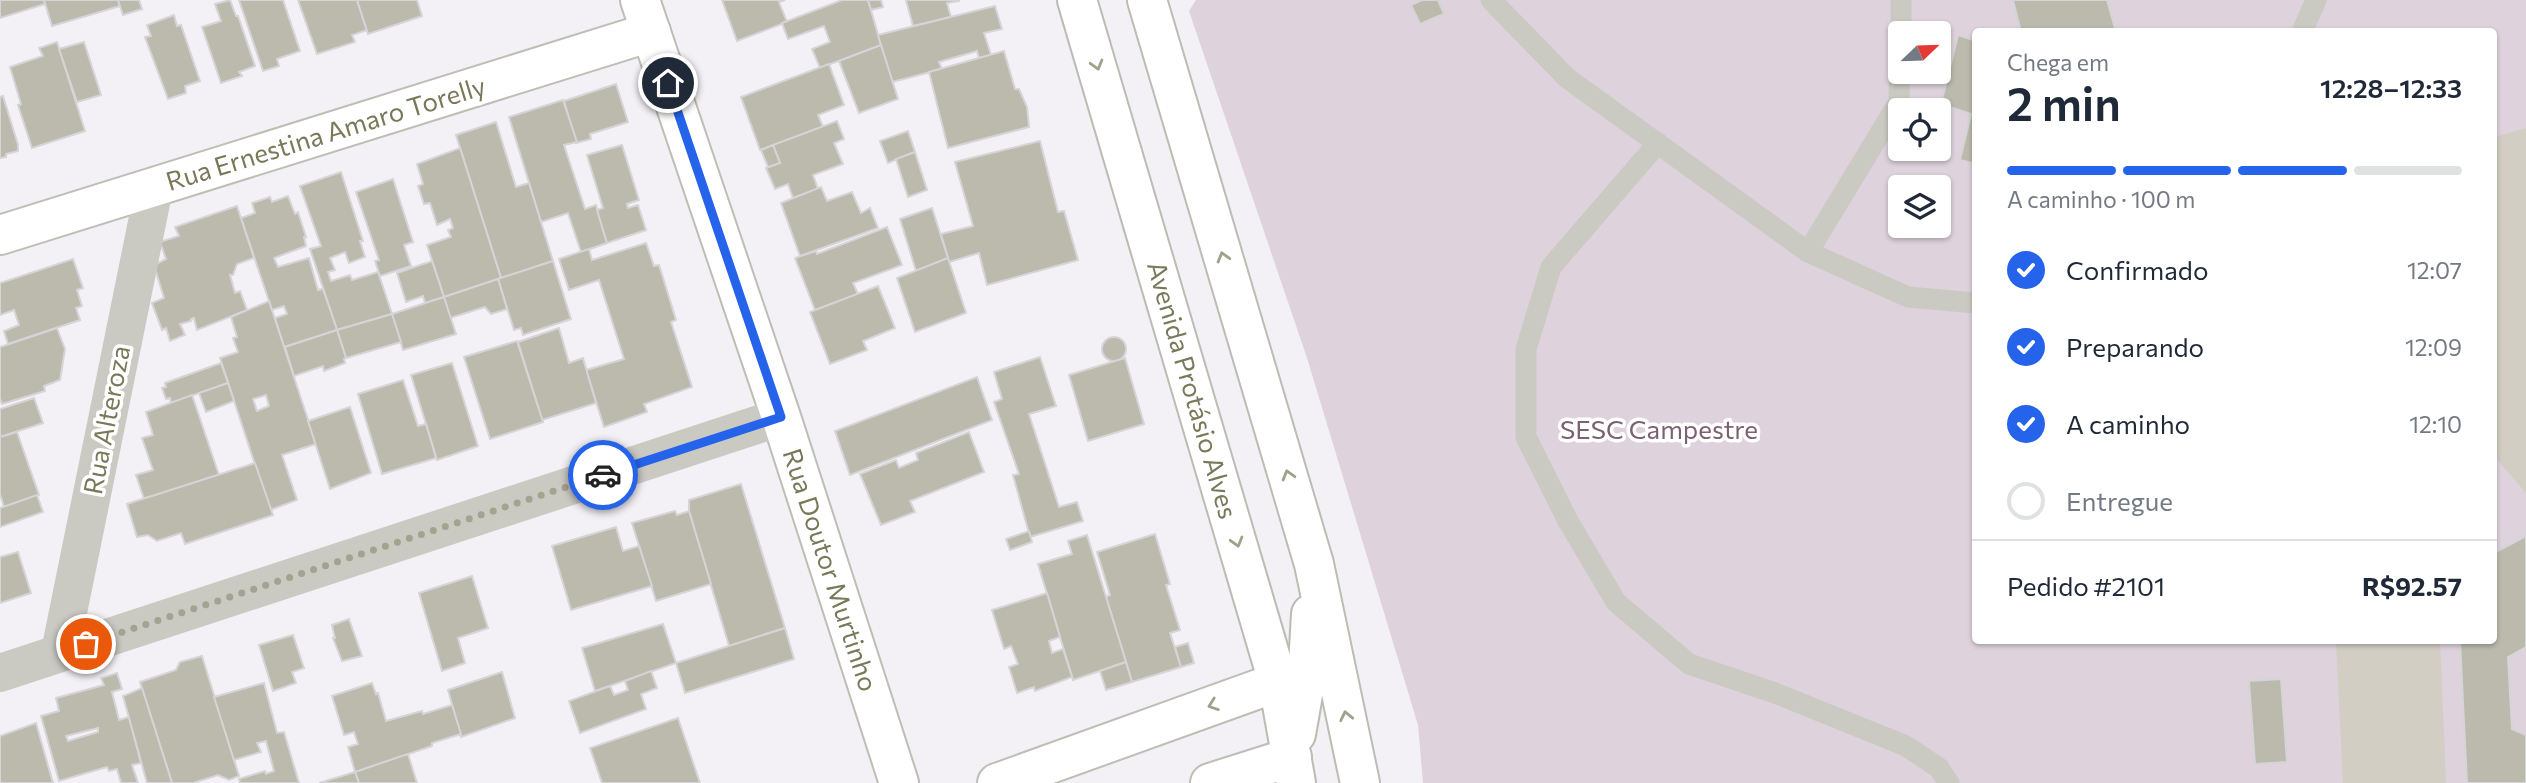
<!DOCTYPE html>
<html lang="pt">
<meta charset="utf-8">
<style>
body{margin:0;font-family:Commissioner,sans-serif;background:#f6f6f7;color:#1f2937;height:100vh;display:flex;flex-direction:column;font-size:26px;white-space:nowrap}
*{box-sizing:border-box;margin:0}
p{font-size:23px;color:#747a83}
.icon{flex:none;width:38px;height:38px;fill:none;stroke:currentColor;stroke-width:2;stroke-linecap:round;stroke-linejoin:round}
.map{position:relative;flex:1;overflow:hidden}
.panel{position:absolute;left:1972px;top:28px;width:525px;height:616px;display:flex;flex-direction:column;background:#fff;border-radius:7px;box-shadow:0 2px 5px #0004}
.panel>*{flex:none}
.needle{width:46px;rotate:67deg}
.fabs{position:absolute;left:1888px;top:21px;display:grid;gap:14px}
.fabs a{display:grid;place-items:center;width:63px;height:63px;border-radius:7px;background:#fff;box-shadow:0 2px 5px #0004;font-size:35px}
.pin{position:absolute;display:grid;place-items:center;width:60px;height:60px;color:#fff;margin:-30px;border:4px solid #fff;border-radius:50%;box-shadow:0 2px 7px #0007}
.courier{position:absolute;display:grid;place-items:center;width:70px;height:70px;margin:-35px;border:5px solid #2563eb;border-radius:50%;background:#fff;color:#222;box-shadow:0 2px 9px #0007}
.head em{font-style:normal;font-weight:600}
.head div{display:flex;flex-direction:column-reverse}
.head{display:flex;align-items:center;justify-content:space-between;height:119px;padding:0 35px}
h1{font-size:46px;font-weight:600;line-height:52px}
.bar{display:grid;grid-template-columns:repeat(4,1fr);gap:10px 7px;align-content:center;height:84px;padding:0 35px}
.bar i{height:9px;border-radius:5px;background:#e0e1e3}
.bar .selected{background:#2563eb}
.bar p{grid-column:span 4}
.line{display:flex;align-items:center;gap:18px;padding:0 35px;border-top:2px solid #e0e1e3}
.line div{flex:1}
ol{padding:0 35px;list-style:none}
li{display:flex;align-items:center;gap:21px;height:77px}
li p{margin-inline-start:auto}
li .icon{padding:7px;border-radius:50%;background:#2563eb;color:#fff;stroke-width:4}
li:last-child{color:#747a83}
li i{width:38px;height:38px;border:4px solid #e0e1e3;border-radius:50%}
.map>svg:first-child{display:block}
.green{fill:#ded2dc;fill-rule:evenodd}
.water{fill:#d2cec4}
.building{fill:#bbbaad;stroke:#d5d4d7;stroke-width:2;fill-rule:evenodd}
.lines{fill:none;stroke-linecap:round;stroke-linejoin:round}
.secondary-casing{stroke:#bebeb4;stroke-width:42}
.primary-casing{stroke:#bcbcb2;stroke-width:42}
.lane{stroke:#cac9c2;stroke-width:21}
.street{stroke:#cac9c2;stroke-width:38}
.secondary{stroke:#fff;stroke-width:38}
.primary{stroke:#fff;stroke-width:38}
.oneway{stroke:#a1a08b}
.done{stroke:#a4a290;stroke-width:7;stroke-dasharray:0 12.6}
.route{stroke:#2563eb;stroke-width:9}
.labels{text-anchor:middle;stroke-width:7;stroke-linejoin:round;paint-order:stroke}
.street-label{font-size:26px;fill:#797859;stroke:#fff}
.park-label{font-size:26px;fill:#7c6173;stroke:#fff}
</style>
<div class="map">
<svg width="2526" height="783" viewBox="0 0 2526 783">
<rect width="100%" height="100%" fill="#f3f1f5"/>
<path class="green" d="M1196,0h1330v783h-1103l-5,-58 -111,-367 -118,-347zM1976,32h518v608h-518zM1900,33h39v39h-39zM1900,110h39v39h-39zM1900,187h39v39h-39z"/>
<g class="water">
<polygon points="2526,128 2526,493 2494,456 2494,137"/>
<polygon points="2336,641 2440,641 2446,783 2343,783"/>
</g>
<g class="building">
<polygon points="0,0 44,0 45,4 0,18"/>
<polygon points="44,0 118,0 120,6 52,26"/>
<polygon points="118,0 139,0 142,9 123,15"/>
<polygon points="230,0 236,16 238,16 255,66 239,72 242,76 221,83 202,27 221,21 215,4"/>
<polygon points="239,0 283,0 300,51 277,59 279,66 263,71"/>
<polygon points="298,0 357,0 367,30 352,35 355,42 317,54"/>
<polygon points="357,0 417,0 422,16 368,34"/>
<polygon points="722,0 785,0 779,2 787,22 737,41"/>
<polygon points="842,0 868,0 881,45 820,68 812,49 830,42 824,26 788,39 782,23"/>
<polygon points="868,0 881,0 883,7 871,10"/>
<polygon points="906,0 959,0 959,1 947,3 951,17 913,26"/>
<polygon points="1422,0 1438,0 1444,14 1420,24 1411,5"/>
<polygon points="2013,0 2107,0 2116,32 2021,32"/>
<polygon points="995,6 1002,29 984,33 991,55 979,58 977,51 939,62 942,69 892,82 878,35"/>
<polygon points="174,15 177,26 181,25 200,81 185,86 186,93 168,99 145,37 151,36 147,25"/>
<polygon points="1958,35 1976,41 1976,164 1960,160 1971,114 1941,104"/>
<polygon points="57,42 85,131 32,148 18,105 21,104 10,67 43,56 39,48"/>
<polygon points="84,42 101,95 77,102 59,49"/>
<polygon points="881,45 898,99 859,113 839,61"/>
<polygon points="1004,51 1015,89 1019,89 1027,107 1029,127 948,148 929,72"/>
<polygon points="829,64 844,105 818,115 823,127 760,150 741,97"/>
<polygon points="616,84 628,122 590,134 591,139 576,143 564,101"/>
<polygon points="3,96 18,145 18,151 6,154 6,157 0,158 0,97"/>
<polygon points="563,100 577,142 564,145 585,209 596,205 607,243 581,252 568,213 541,222 509,117"/>
<polygon points="837,121 844,139 834,143 843,164 813,175 818,189 793,198 788,184 775,189 766,168 780,163 773,145"/>
<polygon points="496,122 516,187 529,183 553,261 501,278 456,135"/>
<polygon points="908,131 915,152 888,163 880,141"/>
<polygon points="1040,141 1058,212 1064,211 1078,260 987,285 979,253 949,262 941,234 973,226 955,162"/>
<polygon points="622,145 639,200 627,204 628,208 638,205 646,230 607,243 597,210 603,208 587,155"/>
<polygon points="773,145 780,163 768,167 761,150"/>
<polygon points="460,148 501,278 444,297 427,245 451,237 448,230 453,228 450,219 437,225 430,203 424,204 418,186 423,184 417,164"/>
<polygon points="915,152 927,190 908,197 896,159"/>
<polygon points="341,172 363,241 360,241 365,257 349,263 345,252 330,258 335,270 328,272 331,281 350,275 352,280 378,272 392,314 337,330 310,249 321,246 300,186"/>
<polygon points="393,179 413,242 404,245 411,266 380,276 375,261 379,260 356,192"/>
<polygon points="821,187 827,201 852,192 861,213 870,208 878,228 800,256 781,203"/>
<polygon points="288,196 295,214 298,212 306,237 304,237 306,246 274,258 278,267 309,258 318,290 323,289 337,330 284,347 275,318 287,314 284,306 272,310 241,218 255,213 252,203 270,197 272,202"/>
<polygon points="237,206 254,258 237,264 233,275 230,275 235,293 240,291 247,310 197,330 194,318 191,319 191,321 180,324 185,335 170,341 166,328 162,330 152,303 164,298 154,265 166,259 160,242 179,236 175,227"/>
<polygon points="932,208 948,258 916,271 900,219"/>
<polygon points="887,227 902,265 853,283 858,294 815,310 795,258 816,251 817,254"/>
<polygon points="646,243 654,266 659,265 676,320 671,322 692,387 644,404 647,412 604,427 586,370 624,359 599,280 569,290 559,259 589,249 592,260"/>
<polygon points="948,258 966,313 915,332 897,278"/>
<polygon points="73,259 83,288 77,290 82,306 76,308 80,320 8,344 4,331 19,325 14,310 0,315 0,283"/>
<polygon points="432,261 444,297 425,303 423,296 406,302 397,273"/>
<polygon points="553,261 571,319 523,335 521,328 514,330 498,279"/>
<polygon points="498,279 507,309 491,314 485,307 450,318 444,297"/>
<polygon points="878,286 895,328 863,341 867,350 830,364 810,312"/>
<polygon points="444,297 456,334 403,350 392,314"/>
<path d="M269,301l47,143 -34,11 15,45 -27,10 -50,-152 18,-6 -5,-14 4,-1 -6,-20zM266,395l3,11 -12,5 -4,-12z"/>
<polygon points="392,314 401,342 346,358 337,330"/>
<polygon points="57,328 65,349 60,380 44,386 45,391 2,404 0,398 0,347"/>
<polygon points="559,328 569,363 583,358 596,403 542,420 518,342"/>
<polygon points="337,330 346,358 344,359 345,363 324,371 323,366 294,376 285,347"/>
<circle cx="1114" cy="349" r="12"/>
<polygon points="517,341 543,422 490,439 464,357"/>
<polygon points="1040,357 1056,406 1029,414 1059,507 1077,502 1083,521 1030,537 1013,475 1019,474 994,402 1002,399 994,372"/>
<polygon points="1125,358 1144,424 1088,441 1069,375"/>
<polygon points="221,363 228,383 171,403 170,398 166,399 162,388 166,387 165,383"/>
<polygon points="452,363 478,446 437,460 411,375"/>
<polygon points="977,377 992,420 850,475 835,431"/>
<polygon points="403,380 418,426 426,424 436,458 382,474 358,394"/>
<polygon points="228,383 234,401 206,412 199,393"/>
<polygon points="192,395 219,475 144,499 136,475 153,470 142,438 153,435 146,412"/>
<polygon points="34,398 43,423 0,437 0,409"/>
<polygon points="350,407 371,473 330,489 308,421"/>
<polygon points="17,432 39,495 4,507 0,494 0,437"/>
<polygon points="969,432 984,472 910,501 915,512 881,525 860,474 896,460 899,468 918,460 916,453"/>
<polygon points="255,463 273,515 185,544 181,533 157,541 148,535 137,537 127,504"/>
<polygon points="741,484 785,628 729,646 689,511 689,500"/>
<polygon points="37,495 43,512 0,527 0,508"/>
<polygon points="675,511 677,515 689,511 711,584 656,601 632,523"/>
<polygon points="616,527 623,551 639,546 652,586 571,610 552,546"/>
<polygon points="1029,531 1032,542 1010,550 1006,539"/>
<polygon points="1155,534 1170,584 1166,585 1180,630 1170,633 1181,667 1132,682 1106,597 1110,595 1097,552"/>
<polygon points="1087,535 1126,662 1073,680 1038,564 1072,554 1068,541"/>
<polygon points="2526,536 2526,647 2508,657 2512,729 2526,735 2526,783 2467,783 2460,640 2494,640 2494,553"/>
<polygon points="18,552 31,593 0,603 0,557"/>
<polygon points="472,576 488,628 458,638 465,663 442,671 419,593"/>
<polygon points="1047,593 1060,637 1049,641 1052,653 1063,649 1072,677 1035,691 1034,687 1017,693 1009,667 1018,664 1011,646 1004,649 992,610"/>
<polygon points="349,619 362,656 342,661 333,638 335,638 332,625"/>
<polygon points="663,624 676,663 595,691 582,648"/>
<polygon points="785,628 794,659 685,693 676,663"/>
<polygon points="293,635 304,668 292,672 296,683 273,691 259,645"/>
<polygon points="1188,643 1194,663 1181,667 1175,647"/>
<polygon points="202,656 239,776 229,780 218,775 193,783 172,783 140,682 176,670 180,662"/>
<polygon points="1126,662 1132,682 1106,690 1100,671"/>
<polygon points="651,671 657,688 641,694 646,709 580,733 569,701 610,686 614,695 628,690 625,681"/>
<polygon points="502,672 515,718 461,737 448,690"/>
<path d="M117,673l5,16 -10,3 7,28 10,-3 12,46 -9,2 6,18h-17l-4,-14 -8,2 -2,-4 -48,14 -18,-65 18,-5 -3,-13 48,-13 -3,-7zM98,728v4l-30,9 -2,-5z"/>
<polygon points="2281,679 2287,762 2255,764 2249,681"/>
<polygon points="264,683 277,733 284,732 299,783 240,783 239,779 265,771 266,774 274,771 266,741 257,743 261,752 234,760 214,697"/>
<polygon points="372,683 376,694 378,693 386,721 422,711 423,714 452,705 461,734 432,743 432,746 355,772 348,747 358,744 354,732 344,735 332,696"/>
<polygon points="142,688 172,783 147,783 123,696"/>
<polygon points="678,718 700,783 602,783 590,748"/>
<polygon points="36,723 53,783 0,783 0,736"/>
<polygon points="408,754 417,783 359,783 355,772"/>
<polygon points="355,772 359,783 319,783"/>
</g>
<g class="lines">
<defs>
<g id="secondary">
<polyline points="640,0 781,417 899,783"/>
<polyline points="0,235 651,32"/>
<polyline points="997,783 1278,682"/>
<polyline points="1210,783 1292,757"/>
</g>
<g id="primary">
<polyline points="1077,0 1278,682 1296,783"/>
<polyline points="1147,0 1314,564 1360,783"/>
<polyline points="1296,734 1308,666 1311,614"/>
</g>
</defs>
<use href="#secondary" class="secondary-casing"/>
<use href="#primary" class="primary-casing"/>
<g class="lane">
<polyline points="1491,0 1567,78 1808,252 1908,297 1976,303"/>
<polyline points="2302,32 2316,0"/>
<polyline points="1901,33 1901,0"/>
<polyline points="1658,143 1551,267 1526,349 1526,437 1568,521 1616,602 1689,664 1775,693 1906,746 1939,768 1949,783"/>
<polyline points="1808,252 1899,102 1900,52"/>
</g>
<g class="street">
<polyline points="60,652 154,188"/>
<polyline points="0,673 781,417"/>
</g>
<use href="#secondary" class="secondary"/>
<use href="#primary" class="primary"/>
</g>
<defs><path id="oneway-chevron" d="M-2-3.5L2.5 0L-2 3.5" fill="none" stroke-width="1.6" stroke-linecap="round" stroke-linejoin="round" transform="scale(1.75)"/></defs>
<g class="oneway">
<use href="#oneway-chevron" transform="translate(1097 65) rotate(74)"/>
<use href="#oneway-chevron" transform="translate(1223 257) rotate(-106)"/>
<use href="#oneway-chevron" transform="translate(1288 475) rotate(-106)"/>
<use href="#oneway-chevron" transform="translate(1237 542) rotate(74)"/>
<use href="#oneway-chevron" transform="translate(1213 705) rotate(160)"/>
<use href="#oneway-chevron" transform="translate(1346 716) rotate(-102)"/>
</g>
<g class="lines">
<polyline class="done" points="86,644 603,475"/>
<polyline class="route" points="603,475 781,417 668,83"/>
</g>
<g class="labels">
<g class="street-label">
<text transform="translate(326 134) rotate(-17)" y="9">Rua Ernestina Amaro Torelly</text>
<text transform="translate(1192 390) rotate(74)" y="9">Avenida Protásio Alves</text>
<text transform="translate(107 420) rotate(-79)" y="9">Rua Alteroza</text>
<text transform="translate(830 570) rotate(72)" y="9">Rua Doutor Murtinho</text>
</g>
<g class="park-label">
<text x="1659" y="439">SESC Campestre</text>
</g>
</g>
</svg>
<div class="fabs">
<a><svg class="needle" viewBox="-14 -14 28 28"><path d="M0-13l5 13h-10z" fill="#e53935"/><path d="M0 13l5-13h-10z" fill="#747a83"/></svg></a>
<a><svg class="icon" aria-label="locate" viewBox="0 0 24 24"><circle cx="12" cy="12" r="6"/><path d="M12 2v4M12 18v4M2 12h4M18 12h4"/></svg></a>
<a><svg class="icon" aria-label="layers" viewBox="0 0 24 24"><path d="M12 4l9 5-9 5-9-5zM3 14l9 5 9-5"/></svg></a>
</div>
<div class="pin" style="left:86px;top:644px;background:#ea580c"><svg class="icon" aria-label="bag" viewBox="0 0 24 24"><path d="M5 8h14l-1 12H6zM9 8a3 3 0 0 1 6 0"/></svg></div>
<div class="pin" style="left:668px;top:83px;background:#1f2937"><svg class="icon" aria-label="home" viewBox="0 0 24 24"><path d="M3 11l9-7 9 7M6 9v11h12V9"/></svg></div>
<div class="courier" style="left:603px;top:475px"><svg class="icon" aria-label="car" viewBox="0 0 24 24"><path d="M5 17H2v-5l4-1 3-4h7l3 4 3 1v5h-3M9 17h6M6 11h13"/><circle cx="7" cy="17" r="2"/><circle cx="17" cy="17" r="2"/></svg></div>
<section class="panel">
<div class="head"><div><h1>2 min</h1><p>Chega em</p></div><em>12:28–12:33</em></div>
<div class="bar"><i class="selected"></i><i class="selected"></i><i class="selected"></i><i></i><p>A caminho · 100 m</p></div>
<ol>
<li><svg class="icon" aria-label="check" viewBox="0 0 24 24"><path d="M5 12l5 5 9-10"/></svg>Confirmado<p>12:07</p></li>
<li><svg class="icon" aria-label="check" viewBox="0 0 24 24"><path d="M5 12l5 5 9-10"/></svg>Preparando<p>12:09</p></li>
<li><svg class="icon" aria-label="check" viewBox="0 0 24 24"><path d="M5 12l5 5 9-10"/></svg>A caminho<p>12:10</p></li>
<li><i></i>Entregue</li>
</ol>
<div class="line" style="height:91px"><div>Pedido #2101</div><b>R$92.57</b></div>
</section>
</div>
